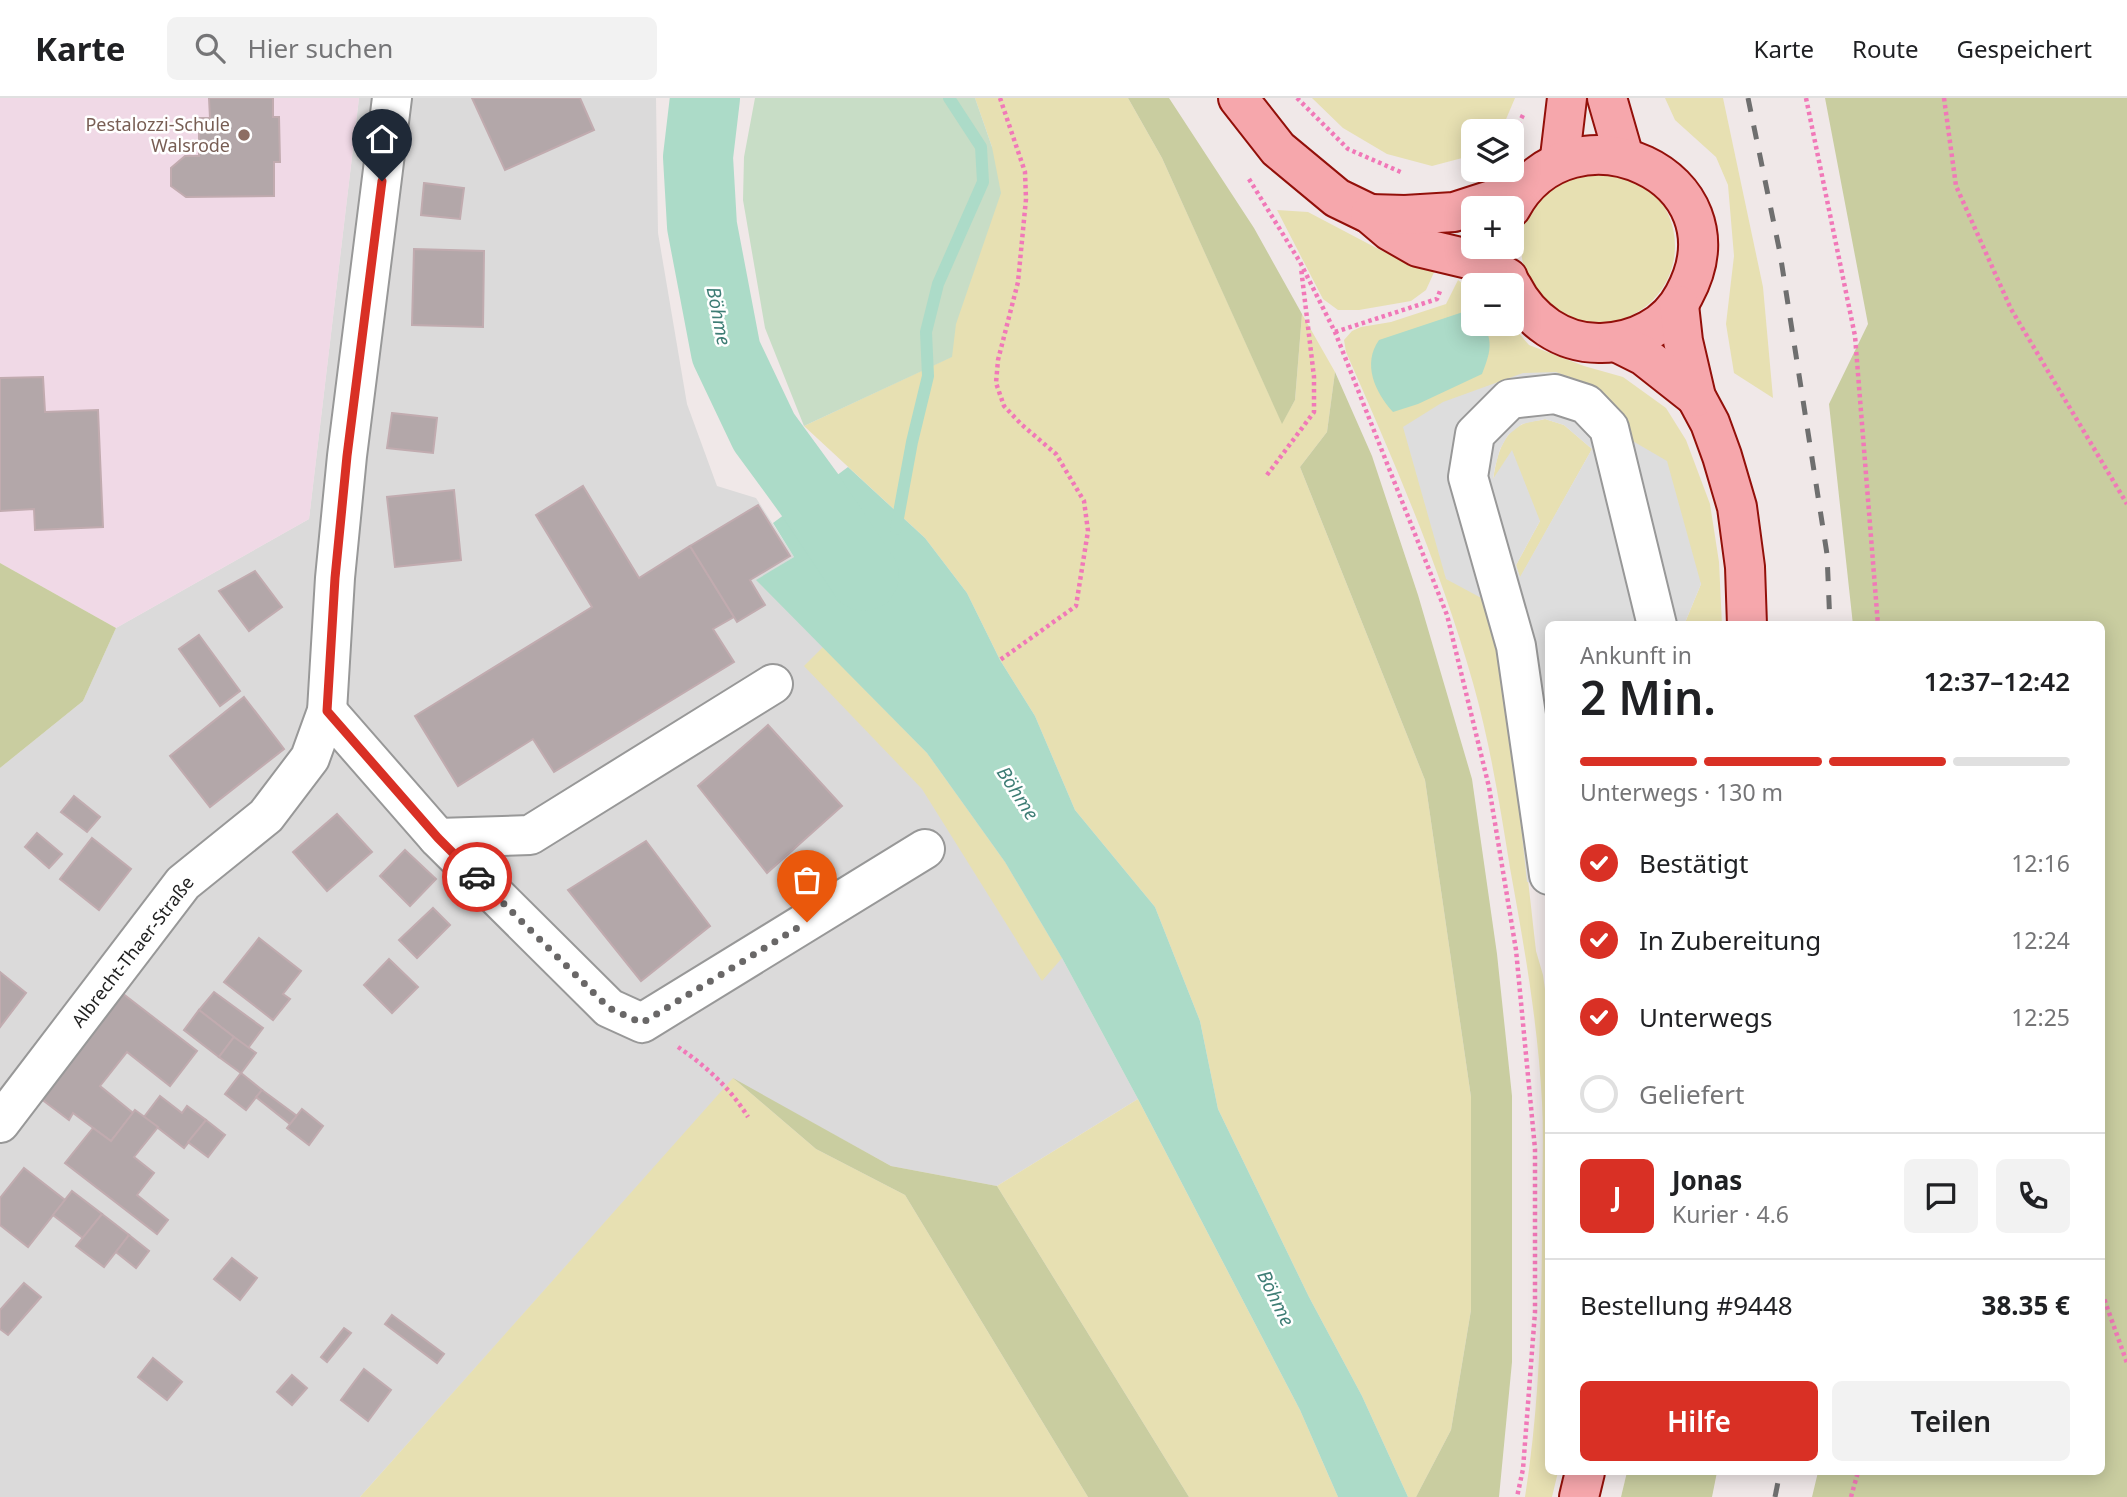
<!DOCTYPE html>
<html lang="de">
<meta charset="utf-8">
<style>
body{margin:0;font-family:"Noto Sans",sans-serif;background:#f2f2f2;color:#202124;height:100vh;display:flex;flex-direction:column;font-size:26px;white-space:nowrap}
*{box-sizing:border-box;margin:0}
p{font-size:23px;color:#757577}
.icon{flex:none;width:38px;height:38px;fill:none;stroke:currentColor;stroke-width:2;stroke-linecap:round;stroke-linejoin:round}
.map{position:relative;flex:1;overflow:hidden}
.details{position:absolute;left:1545px;top:523px;width:560px;height:854px;display:flex;flex-direction:column;background:#fff;border-radius:10px;box-shadow:0 4px 18px #0003}
.details>*{flex:none}
.tools{position:absolute;left:1461px;top:21px;display:grid;gap:14px}
.tools a{display:grid;place-items:center;width:63px;height:63px;border-radius:10px;background:#fff;box-shadow:0 4px 18px #0003;font-size:35px}
.pin{position:absolute;display:grid;place-items:center;width:60px;height:60px;color:#fff;margin:-72px -30px;border-radius:50% 50% 50% 0;rotate:-45deg;box-shadow:0 0 7px #0007}
.pin .icon{rotate:45deg}
.courier{position:absolute;display:grid;place-items:center;width:70px;height:70px;margin:-35px;border:5px solid #d93025;border-radius:50%;background:#fff;color:#222;box-shadow:0 2px 9px #0007}
.overview em{font-style:normal;font-weight:600}
.overview div{display:flex;flex-direction:column-reverse}
.overview{display:flex;align-items:center;justify-content:space-between;height:119px;padding:0 35px}
h1{font-size:46px;font-weight:600;line-height:52px}
.bar{display:grid;grid-template-columns:repeat(4,1fr);gap:10px 7px;align-content:center;height:84px;padding:0 35px}
.bar i{height:9px;border-radius:5px;background:#e0e0e0}
.bar .current{background:#d93025}
.bar p{grid-column:span 4}
.line{display:flex;align-items:center;gap:18px;padding:0 35px;border-top:2px solid #e0e0e0}
.line div{flex:1}
.round{display:grid;place-items:center;flex:none;width:74px;height:74px;border-radius:10px;background:#f2f2f2}
ol{padding:0 35px;list-style:none}
li{display:flex;align-items:center;gap:21px;height:77px}
li p{margin-inline-start:auto}
li .icon{padding:7px;border-radius:50%;background:#d93025;color:#fff;stroke-width:4}
li:last-child{color:#757577}
li i{width:38px;height:38px;border:4px solid #e0e0e0;border-radius:50%}
.cta{display:flex;gap:14px;margin-top:auto;padding:14px 35px}
.cta a{flex:1;height:80px;border-radius:10px;background:#d93025;color:#fff;font-size:28px;font-weight:600;line-height:80px;text-align:center}
.cta a+a{background:#f2f2f2;color:#202124}
header{display:flex;align-items:center;gap:42px;box-sizing:border-box;height:98px;padding:0 35px;background:#fff;border-bottom:2px solid #e0e0e0}
header strong{font-size:33px}
nav{display:flex;gap:38px;margin-inline-start:auto;font-size:24px}
.search{width:490px;height:63px;background:#f2f2f2;display:flex;align-items:center;gap:18px;box-sizing:border-box;padding:0 24px;border-radius:10px;color:#757577;font-size:26px}
.map>svg:first-child{display:block}
.residential{fill:#dbdada}
.commercial{fill:#f0d9e6}
.grass{fill:#e7e0b2}
.forest{fill:#c9cda0}
.wetland{fill:#c8ddc6}
.parking{fill:#ddd;fill-rule:evenodd}
.water{fill:#acdbc8}
.lines{fill:none;stroke-linecap:round;stroke-linejoin:round}
.stream{stroke:#acdbc8;stroke-width:12}
.river{stroke:#acdbc8;stroke-width:70}
.building{fill:#b3a7a9;stroke:#c1abaf;stroke-width:2}
.minor-casing{stroke:#989898;stroke-width:42}
.major-casing{stroke:#93100a;stroke-width:42}
.path{stroke:#f178b8;stroke-width:4.5;stroke-dasharray:3.5 3.5;stroke-linecap:butt}
.minor{stroke:#fff;stroke-width:38}
.major{stroke:#f6a7ac;stroke-width:38}
.rail{stroke:#6f6f6f;stroke-width:5;stroke-dasharray:14 14;stroke-linecap:butt}
.done{stroke:#696767;stroke-width:7;stroke-dasharray:0 12.6}
.route{stroke:#d93025;stroke-width:9}
.education-dot{fill:#8d6e63;stroke:#fff;stroke-width:2.5}
.labels{text-anchor:middle;stroke-width:5;stroke-linejoin:round;paint-order:stroke}
.education-label{font-size:18px;fill:#785e54;stroke:#fff;text-anchor:end}
.street-label{font-size:18px;fill:#212121;stroke:#fff}
.water-label{font-size:19px;font-style:italic;fill:#3e7d75;stroke:#fff}
</style>
<header>
<strong>Karte</strong>
<div class="search"><svg class="icon" aria-label="search" viewBox="0 0 24 24"><circle cx="10" cy="10" r="6"/><path d="M15 15l6 6"/></svg>Hier suchen</div>
<nav><a>Karte</a><a>Route</a><a>Gespeichert</a></nav>
</header>
<div class="map">
<svg width="2127" height="1399" viewBox="0 0 2127 1399">
<rect width="100%" height="100%" fill="#f0e8e8"/>
<polygon class="residential" points="359,0 656,0 658,135 687,306 717,388 756,400 794,459 757,482 927,655 1005,764 1062,860 1138,1001 997,1088 891,1068 733,981 360,1399 0,1399 0,670 83,603 116,530 309,421"/>
<polygon class="commercial" points="0,0 359,0 309,421 116,530 0,465"/>
<g class="grass">
<polygon points="975,0 1128,0 1162,60 1282,325 1295,302 1302,216 1335,274 1327,334 1300,369 1425,682 1471,999 1471,1212 1451,1332 1416,1399 1408,1399 1362,1298 1309,1199 1218,1011 1200,923 1155,809 1075,712 1035,618 1000,562 967,495 925,440 804,328 951,259 955,226 992,49"/>
<polygon points="1312,0 1515,0 1504,26 1498,33 1474,33 1473,54 1466,59 1432,68 1387,56 1343,30"/>
<polygon points="1665,0 1723,0 1763,189 1773,300 1734,275 1726,226 1734,158 1728,87 1716,59 1675,22"/>
<circle cx="1598" cy="148" r="77"/>
<polygon points="1277,112 1308,114 1384,154 1436,170 1426,192 1411,203 1359,212 1338,212 1323,201"/>
<path d="M1458,182l15,11 1,33h37l18,21 55,21 39,11 43,31 20,32 24,64 9,58 3,63h-38l17,-41 -87,-178 -171,-4 41,198 22,84 30,267 7,24 6,43v454h9l-6,25h-27c15,-94 17,-188 17,-283 0,-37 2,-75 0,-112 -4,-78 -18,-157 -32,-234 -10,-62 -20,-125 -37,-185 -32,-114 -80,-224 -127,-331l-2,-12 8,-9 9,-4 30,-5 55,-18z"/>
<path d="M1545,321l19,6 28,24 -72,129 -4,-13 24,-44 -47,-40c3,-21 8,-48 30,-57 6,-3 15,-3 22,-5z"/>
<polygon points="823,549 927,655 1005,764 1062,860 1042,883 922,691 804,568"/>
<polygon points="733,980 816,1051 905,1097 1088,1399 360,1399"/>
<polygon points="1138,1001 1300,1312 1338,1399 1189,1399 997,1088"/>
</g>
<g class="forest">
<polygon points="1128,0 1169,0 1254,130 1302,216 1295,302 1282,326 1162,60"/>
<polygon points="1825,0 2127,0 2127,1399 1812,1399 1818,1374 2102,1374 2102,527 1853,527 1829,306 1868,226"/>
<polygon points="1335,274 1372,358 1418,497 1472,681 1497,856 1512,998 1512,1264 1499,1399 1416,1399 1451,1332 1471,1212 1471,999 1425,682 1300,369 1327,334"/>
<polygon points="0,465 116,530 83,603 0,670"/>
<polygon points="733,980 891,1068 997,1088 1189,1399 1088,1399 905,1097 816,1051"/>
<polygon points="1627,1374 1717,1374 1712,1399 1621,1399"/>
</g>
<polygon class="wetland" points="755,0 975,0 992,49 1001,95 956,226 952,259 804,328 765,230 743,102 744,59"/>
<path class="parking" d="M1556,274l27,10 31,24 17,34 36,21 34,123 -17,41h-135v257h-22l-21,-198 -21,-84 -39,-21 -43,-152 40,-25 80,-29zM1545,321l19,6 28,24 -72,128 -4,-12 24,-44 -28,-71 -19,29 2,-12 5,-18 8,-14 14,-11z"/>
<g class="water">
<path d="M1463,214l10,3 1,9h8c13,17 7,32 0,50l-64,30 -25,8c-18,-20 -31,-48 -14,-72z"/>
<polygon points="848,369 925,440 967,495 1000,562 1035,618 1075,712 1155,809 1200,923 1218,1011 1309,1199 1362,1298 1408,1399 1338,1399 1300,1312 1138,1001 1062,860 1005,764 927,655 756,482 794,459 773,425"/>
</g>
<g class="lines">
<polyline class="stream" points="896,431 912,344 928,278 926,234 938,186 983,84 981,49 949,0"/>
<polyline class="river" points="705,0 698,59 702,128 726,254 764,334 810,397 864,478"/>
</g>
<g class="building">
<polygon points="209,0 273,0 273,19 279,19 280,64 274,64 274,98 186,99 171,88 171,70 185,58 199,58 199,20 210,20"/>
<polygon points="472,0 580,0 594,32 505,72"/>
<polygon points="424,85 464,90 460,121 421,117"/>
<polygon points="414,151 484,153 483,229 412,227"/>
<polygon points="43,279 45,314 98,312 103,429 35,432 34,411 0,413 0,280"/>
<polygon points="392,315 437,320 433,355 387,350"/>
<polygon points="583,388 639,480 690,448 734,519 713,531 734,564 554,674 533,641 458,688 415,618 592,509 536,417"/>
<polygon points="454,392 461,462 395,469 387,399"/>
<polygon points="758,407 790,458 750,482 765,507 737,524 690,448"/>
<polygon points="255,473 282,509 249,533 219,493"/>
<polygon points="199,537 240,593 220,608 179,551"/>
<polygon points="244,599 284,651 210,709 170,658"/>
<polygon points="768,627 842,708 767,775 698,688"/>
<polygon points="74,698 100,719 87,734 61,714"/>
<polygon points="337,716 372,754 327,793 293,754"/>
<polygon points="37,735 62,756 49,770 25,749"/>
<polygon points="92,740 131,771 99,812 60,781"/>
<polygon points="646,743 710,828 641,883 568,792"/>
<polygon points="405,752 436,781 410,808 380,778"/>
<polygon points="433,810 450,827 417,860 399,842"/>
<polygon points="259,840 301,873 283,896 290,901 273,922 224,884"/>
<polygon points="389,861 418,889 392,915 364,887"/>
<polygon points="0,874 26,895 0,929"/>
<polygon points="214,894 263,930 248,950 199,912"/>
<polygon points="122,895 197,953 170,988 127,954 100,988 133,1015 111,1043 73,1015 69,1022 40,1000"/>
<polygon points="199,912 234,939 219,959 184,932"/>
<polygon points="234,939 256,955 241,975 219,959"/>
<polygon points="241,975 262,992 246,1012 225,996"/>
<polygon points="262,992 297,1018 290,1026 256,999"/>
<polygon points="160,998 182,1015 187,1008 206,1022 184,1050 144,1019"/>
<polygon points="302,1011 323,1028 309,1047 287,1030"/>
<polygon points="135,1012 158,1029 134,1059 154,1075 137,1097 168,1122 157,1136 65,1065 93,1030 111,1043"/>
<polygon points="206,1022 225,1037 208,1059 188,1044"/>
<polygon points="24,1070 65,1102 28,1149 0,1127 0,1100"/>
<polygon points="72,1093 102,1116 83,1140 53,1117"/>
<polygon points="102,1116 129,1137 104,1169 76,1148"/>
<polygon points="129,1137 149,1153 136,1170 116,1154"/>
<polygon points="232,1160 257,1180 240,1202 214,1181"/>
<polygon points="24,1185 41,1199 8,1237 0,1231 0,1212"/>
<polygon points="392,1217 444,1256 437,1265 385,1226"/>
<polygon points="344,1230 351,1235 327,1264 321,1259"/>
<polygon points="153,1260 182,1284 167,1302 138,1279"/>
<polygon points="364,1271 391,1292 368,1323 341,1302"/>
<polygon points="292,1277 307,1290 292,1307 277,1294"/>
</g>
<g class="lines">
<defs>
<g id="minor">
<polyline points="327,613 438,740 609,910 642,925 925,751"/>
<polyline points="438,740 530,737 773,586"/>
<polyline points="1549,777 1516,548 1468,379 1475,336 1510,301 1555,296 1586,306 1609,330 1657,527"/>
<polyline points="0,1025 183,785 266,718 310,660 327,613 335,480 347,358 392,0"/>
</g>
<g id="major">
<polyline points="1238,0 1278,51 1337,100 1370,116 1390,133 1418,149 1481,164 1508,180"/>
<polyline points="1607,0 1622,52"/>
<polyline points="1560,59 1567,0"/>
<path d="M1511,110c59,-110 238,-33 173,87 -16,31 -49,47 -83,48 -39,1 -72,-23 -89,-57"/>
<polyline points="1370,116 1405,117 1454,114 1519,93"/>
<polyline points="1679,207 1683,243 1696,299 1710,325 1722,358 1737,409 1745,469 1747,527"/>
<polyline points="1618,245 1644,258 1696,299"/>
<polyline points="1579,1399 1585,1374"/>
</g>
</defs>
<use href="#minor" class="minor-casing"/>
<use href="#major" class="major-casing"/>
<g class="path">
<polyline points="1000,0 1025,74 1026,101 1018,184 998,262 996,285 1004,308 1021,326 1056,356 1084,403 1088,433 1076,508 1000,562"/>
<polyline points="1297,0 1348,51 1403,75"/>
<polyline points="1806,0 1855,238 1878,527"/>
<polyline points="1944,0 1956,88 2011,211 2127,406"/>
<polyline points="1512,39 1523,17"/>
<polyline points="1249,81 1300,164 1335,234 1447,517 1489,689 1516,852 1535,1051 1535,1214 1523,1371 1517,1399"/>
<polyline points="1335,234 1437,201 1440,193"/>
<polyline points="1267,377 1314,314 1314,279 1301,170"/>
<path d="M678,949c28,19 52,41 70,70"/>
<polyline points="2102,1195 2127,1265"/>
<polyline points="1851,1399 1858,1374"/>
</g>
<use href="#minor" class="minor"/>
<use href="#major" class="major"/>
<g class="rail">
<polyline points="1748,0 1780,155 1827,456 1830,527"/>
<polyline points="1775,1399 1780,1374"/>
</g>
</g>
<g class="lines">
<polyline class="done" points="477,779 609,910 642,925 807,824"/>
<polyline class="route" points="382,83 347,358 335,480 327,613 438,740 477,779"/>
</g>
<circle class="education-dot" cx="244" cy="37" r="7"/>
<g class="labels">
<g class="education-label">
<text x="230" y="33">Pestalozzi-Schule<tspan x="230" dy="21">Walsrode</tspan></text>
</g>
<g class="street-label">
<text transform="translate(133 854) rotate(-52)" y="6">Albrecht-Thaer-Straße</text>
</g>
<g class="water-label">
<text transform="translate(719 218) rotate(79)" y="7">Böhme</text>
<text transform="translate(1018 695) rotate(57)" y="7">Böhme</text>
<text transform="translate(1276 1200) rotate(64)" y="7">Böhme</text>
</g>
</g>
</svg>
<div class="tools">
<a><svg class="icon" aria-label="layers" viewBox="0 0 24 24"><path d="M12 4l9 5-9 5-9-5zM3 14l9 5 9-5"/></svg></a>
<a>+</a>
<a>−</a>
</div>
<div class="pin" style="left:807px;top:824px;background:#ea580c"><svg class="icon" aria-label="bag" viewBox="0 0 24 24"><path d="M5 8h14l-1 12H6zM9 8a3 3 0 0 1 6 0"/></svg></div>
<div class="pin" style="left:382px;top:83px;background:#1f2937"><svg class="icon" aria-label="home" viewBox="0 0 24 24"><path d="M3 11l9-7 9 7M6 9v11h12V9"/></svg></div>
<div class="courier" style="left:477px;top:779px"><svg class="icon" aria-label="car" viewBox="0 0 24 24"><path d="M5 17H2v-5l4-1 3-4h7l3 4 3 1v5h-3M9 17h6M6 11h13"/><circle cx="7" cy="17" r="2"/><circle cx="17" cy="17" r="2"/></svg></div>
<section class="details">
<div class="overview"><div><h1>2 Min.</h1><p>Ankunft in</p></div><em>12:37–12:42</em></div>
<div class="bar"><i class="current"></i><i class="current"></i><i class="current"></i><i></i><p>Unterwegs · 130 m</p></div>
<ol>
<li><svg class="icon" aria-label="check" viewBox="0 0 24 24"><path d="M5 12l5 5 9-10"/></svg>Bestätigt<p>12:16</p></li>
<li><svg class="icon" aria-label="check" viewBox="0 0 24 24"><path d="M5 12l5 5 9-10"/></svg>In Zubereitung<p>12:24</p></li>
<li><svg class="icon" aria-label="check" viewBox="0 0 24 24"><path d="M5 12l5 5 9-10"/></svg>Unterwegs<p>12:25</p></li>
<li><i></i>Geliefert</li>
</ol>
<div class="line" style="height:126px"><b class="round" style="background:#d93025;color:#fff">J</b><div><b>Jonas</b><p>Kurier · 4.6</p></div><a class="round"><svg class="icon" aria-label="chat" viewBox="0 0 24 24"><path d="M4 5h16v11H9l-5 4z"/></svg></a><a class="round"><svg class="icon" aria-label="phone" viewBox="0 0 24 24"><path d="M5 4h4l2 5-3 2q2 4 5 5l2-3 5 2v4C11 20 4 13 5 4z"/></svg></a></div>
<div class="line" style="height:91px"><div>Bestellung #9448</div><b>38.35 €</b></div>
<div class="cta"><a>Hilfe</a><a>Teilen</a></div>
</section>
</div>
